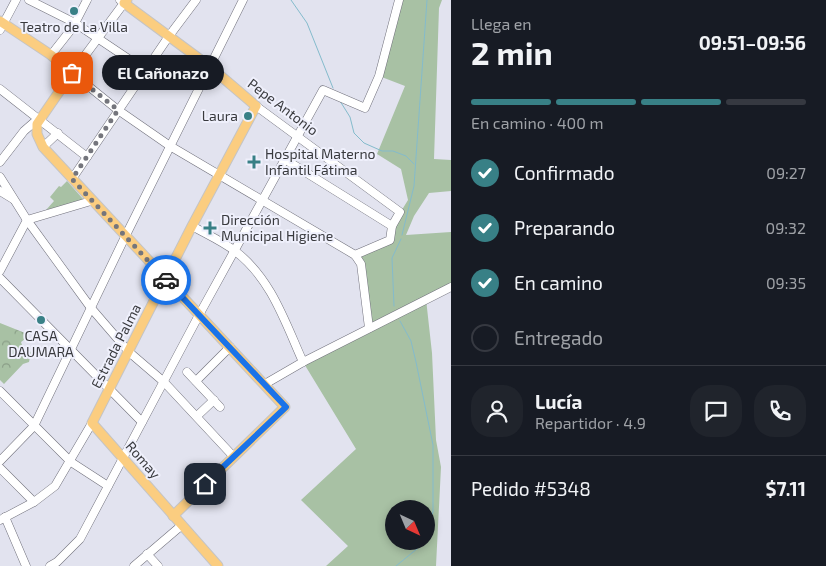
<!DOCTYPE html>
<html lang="es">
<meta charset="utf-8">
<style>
body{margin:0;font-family:"Exo 2",sans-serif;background:#20242c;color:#f1f3f6;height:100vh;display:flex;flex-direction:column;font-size:19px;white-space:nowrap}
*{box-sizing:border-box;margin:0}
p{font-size:16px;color:#9ea1a6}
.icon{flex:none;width:28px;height:28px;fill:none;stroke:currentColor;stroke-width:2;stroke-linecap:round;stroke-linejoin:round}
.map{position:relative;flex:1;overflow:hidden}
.details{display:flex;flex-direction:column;background:#171b24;width:375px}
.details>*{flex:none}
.needle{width:32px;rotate:136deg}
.tools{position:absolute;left:385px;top:500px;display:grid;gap:10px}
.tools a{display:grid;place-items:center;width:50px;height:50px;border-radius:50%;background:#171b24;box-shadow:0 2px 8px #0003;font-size:25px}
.pin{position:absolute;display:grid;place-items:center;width:42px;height:42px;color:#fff;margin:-21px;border-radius:10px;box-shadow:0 2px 8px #0006}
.courier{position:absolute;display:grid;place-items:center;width:50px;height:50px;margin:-25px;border:4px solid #1a73e8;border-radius:50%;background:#fff;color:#222;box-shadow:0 1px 6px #0007}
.bubble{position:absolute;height:35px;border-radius:18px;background:#171b24;box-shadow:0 2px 8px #0003;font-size:16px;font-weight:700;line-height:35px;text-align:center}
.summary em{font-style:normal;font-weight:700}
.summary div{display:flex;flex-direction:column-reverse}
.summary{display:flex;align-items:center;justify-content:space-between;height:85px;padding:0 20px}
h1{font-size:32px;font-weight:700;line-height:38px}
.bar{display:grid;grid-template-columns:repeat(4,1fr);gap:8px 5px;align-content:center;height:60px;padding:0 20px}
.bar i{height:6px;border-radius:4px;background:#363941}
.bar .current{background:#388086}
.bar p{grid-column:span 4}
.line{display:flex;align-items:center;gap:12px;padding:0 20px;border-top:1px solid #363941}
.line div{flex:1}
.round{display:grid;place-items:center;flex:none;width:52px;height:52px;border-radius:20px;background:#20242c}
ol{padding:0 20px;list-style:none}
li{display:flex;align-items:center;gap:15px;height:55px}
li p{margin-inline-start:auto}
li .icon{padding:5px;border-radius:50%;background:#388086;color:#fff;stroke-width:4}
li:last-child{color:#9ea1a6}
li i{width:28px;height:28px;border:2px solid #363941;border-radius:50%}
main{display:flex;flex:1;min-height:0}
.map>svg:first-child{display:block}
.green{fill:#a8c1a4;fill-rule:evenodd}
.forest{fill:url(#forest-crowns)}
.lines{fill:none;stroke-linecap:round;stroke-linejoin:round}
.stream{stroke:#84bbcc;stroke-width:1}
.minor-casing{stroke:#71717c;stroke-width:9}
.major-casing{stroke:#c4c4c5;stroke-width:11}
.minor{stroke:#fff;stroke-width:8}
.major{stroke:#fbcd80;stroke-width:9}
.done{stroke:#74757c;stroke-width:5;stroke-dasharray:0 9}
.route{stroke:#1a73e8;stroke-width:6}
.poi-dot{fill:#388086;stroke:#eff0fc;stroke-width:2}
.labels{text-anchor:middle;stroke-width:4;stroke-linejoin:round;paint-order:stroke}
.poi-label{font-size:14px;fill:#393a3e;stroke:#eff0fc}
.street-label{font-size:14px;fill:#393a3e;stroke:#eff0fc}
</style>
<main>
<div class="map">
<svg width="451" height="566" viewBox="0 0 451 566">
<defs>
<pattern id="forest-crowns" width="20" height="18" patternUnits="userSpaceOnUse" patternTransform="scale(1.25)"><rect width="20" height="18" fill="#a8c1a4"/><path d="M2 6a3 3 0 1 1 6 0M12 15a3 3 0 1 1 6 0" fill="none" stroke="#8a9e87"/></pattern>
</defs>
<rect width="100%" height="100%" fill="#e2e3ef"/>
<g class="green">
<path d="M399,0h43l-3,8 -5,151 17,1v31l-22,2 -15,23 -8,19 45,-3v54l-25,13 6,54 4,87 5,27 -5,99h-110l22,-20 -47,-46 55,-51 -53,-87 66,-34 -4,-34 -10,-39 35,-15 2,-14 16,-26 -7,-31 -24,-15 28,-68 -26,-10zM394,509h32v32h-32z"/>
<polygon points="67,181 83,199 83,201 46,210 54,201 50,197 59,186 61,187"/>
</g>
<polygon class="forest" points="0,323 25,333 28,337 21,342 23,348 31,352 29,362 23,364 4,384 0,380"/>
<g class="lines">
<g class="stream">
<polyline points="291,0 307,23 333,88"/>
<polyline points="340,101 350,117 354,133 364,143 382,151 393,151 406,156 414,164"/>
<polyline points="402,235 414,186 427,0"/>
<polyline points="394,306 392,258 401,239"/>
<polyline points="400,321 411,341 416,362 433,445 433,512 426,528"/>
<polyline points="396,566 418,548 421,541"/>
</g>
<defs>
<g id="minor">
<polyline points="29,0 75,23 145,70"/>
<polyline points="120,0 124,3 72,73 118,110 170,146 355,255 361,264 369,328"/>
<polyline points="0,30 16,0"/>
<polyline points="51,55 73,27 87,0"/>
<polyline points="0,89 87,157"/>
<polyline points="256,106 400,212 392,226 390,240 355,255"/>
<polyline points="43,147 58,133"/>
<polyline points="286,160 392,226"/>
<polyline points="0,162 24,131 39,118"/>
<polyline points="0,177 27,220 91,308 129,352 164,382 233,456"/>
<polyline points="72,179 169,36 196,0"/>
<polyline points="0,191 13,199"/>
<path d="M192,226c14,8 30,15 43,25 36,27 50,71 68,111"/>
<polyline points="0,271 27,220 91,201"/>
<polyline points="0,278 142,422"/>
<polyline points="187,372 220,407"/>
<polyline points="196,381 230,347"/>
<polyline points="265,384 303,362 451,287"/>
<polyline points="0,391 71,462 108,486"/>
<polyline points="197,416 214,400"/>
<polyline points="0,461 34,426 125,237 243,0"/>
<polyline points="0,468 34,502"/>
<polyline points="5,517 26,566"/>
<polyline points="0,520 34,502 55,486 92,423"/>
<polyline points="147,554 158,566"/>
<polyline points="50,566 57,562 80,539 199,315 323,90 365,108 379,76 399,0"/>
<polyline points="134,566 182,525"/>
</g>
<g id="major">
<polyline points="127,0 124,3 209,66 256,106 192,226 92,423 218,566"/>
<polyline points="0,21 51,55 72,73 37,124 37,134 43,147 285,407 173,516"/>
</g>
</defs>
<use href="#minor" class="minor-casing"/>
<use href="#major" class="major-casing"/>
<use href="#minor" class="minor"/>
<use href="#major" class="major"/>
</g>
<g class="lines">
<polyline class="done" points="72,73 118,110 72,179 166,280"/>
<polyline class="route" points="166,280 286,407 205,484"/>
</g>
<g class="poi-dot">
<circle cx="74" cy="11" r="5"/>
<circle cx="248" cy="116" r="5"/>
<path d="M251.5 154.5h5v5h5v5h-5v5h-5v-5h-5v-5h5z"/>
<path d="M207.5 220.5h5v5h5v5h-5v5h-5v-5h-5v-5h5z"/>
<circle cx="41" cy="320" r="5"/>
</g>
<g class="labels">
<g class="poi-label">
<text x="74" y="32">Teatro de La Villa</text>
<text x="238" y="121" text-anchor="end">Laura</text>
<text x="265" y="159" text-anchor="start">Hospital Materno<tspan x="265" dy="16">Infantil Fátima</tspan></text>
<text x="221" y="225" text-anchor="start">Dirección<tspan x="221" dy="16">Municipal Higiene</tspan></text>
<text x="41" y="341">CASA<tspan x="41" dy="16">DAUMARA</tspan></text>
</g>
<g class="street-label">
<text transform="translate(283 107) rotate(37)" y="5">Pepe Antonio</text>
<text transform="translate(116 346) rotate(-63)" y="5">Estrada Palma</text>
<text transform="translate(143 460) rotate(49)" y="5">Romay</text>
</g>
</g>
</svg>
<div class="tools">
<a><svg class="needle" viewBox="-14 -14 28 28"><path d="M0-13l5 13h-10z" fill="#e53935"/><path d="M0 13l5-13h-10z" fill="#9ea1a6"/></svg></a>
</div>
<div class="pin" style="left:72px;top:73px;background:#ea580c"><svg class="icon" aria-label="bag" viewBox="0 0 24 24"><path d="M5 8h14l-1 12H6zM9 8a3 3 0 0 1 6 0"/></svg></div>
<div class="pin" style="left:205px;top:484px;background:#1f2937"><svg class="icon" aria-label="home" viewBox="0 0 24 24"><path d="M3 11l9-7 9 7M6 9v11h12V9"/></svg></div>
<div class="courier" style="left:166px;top:280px"><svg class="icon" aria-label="car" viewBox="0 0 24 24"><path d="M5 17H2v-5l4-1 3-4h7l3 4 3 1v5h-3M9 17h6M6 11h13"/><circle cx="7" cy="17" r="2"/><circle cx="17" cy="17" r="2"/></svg></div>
<div class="bubble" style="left:102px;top:55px;width:122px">El Cañonazo</div>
</div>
<section class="details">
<div class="summary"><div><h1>2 min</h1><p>Llega en</p></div><em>09:51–09:56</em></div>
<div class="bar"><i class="current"></i><i class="current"></i><i class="current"></i><i></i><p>En camino · 400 m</p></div>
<ol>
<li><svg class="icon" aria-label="check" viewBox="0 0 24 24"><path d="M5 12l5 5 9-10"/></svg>Confirmado<p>09:27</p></li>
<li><svg class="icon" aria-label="check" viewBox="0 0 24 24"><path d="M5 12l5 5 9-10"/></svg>Preparando<p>09:32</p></li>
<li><svg class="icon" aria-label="check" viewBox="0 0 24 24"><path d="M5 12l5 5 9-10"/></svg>En camino<p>09:35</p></li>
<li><i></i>Entregado</li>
</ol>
<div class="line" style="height:90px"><a class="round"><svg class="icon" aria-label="person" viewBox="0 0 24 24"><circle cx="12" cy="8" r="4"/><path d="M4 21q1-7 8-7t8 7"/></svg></a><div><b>Lucía</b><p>Repartidor · 4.9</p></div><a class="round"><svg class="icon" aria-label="chat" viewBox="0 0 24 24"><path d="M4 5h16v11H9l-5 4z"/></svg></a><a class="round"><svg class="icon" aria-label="phone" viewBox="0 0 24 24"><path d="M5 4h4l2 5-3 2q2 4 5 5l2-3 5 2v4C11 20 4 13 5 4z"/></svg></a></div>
<div class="line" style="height:65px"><div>Pedido #5348</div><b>$7.11</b></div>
</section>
</main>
